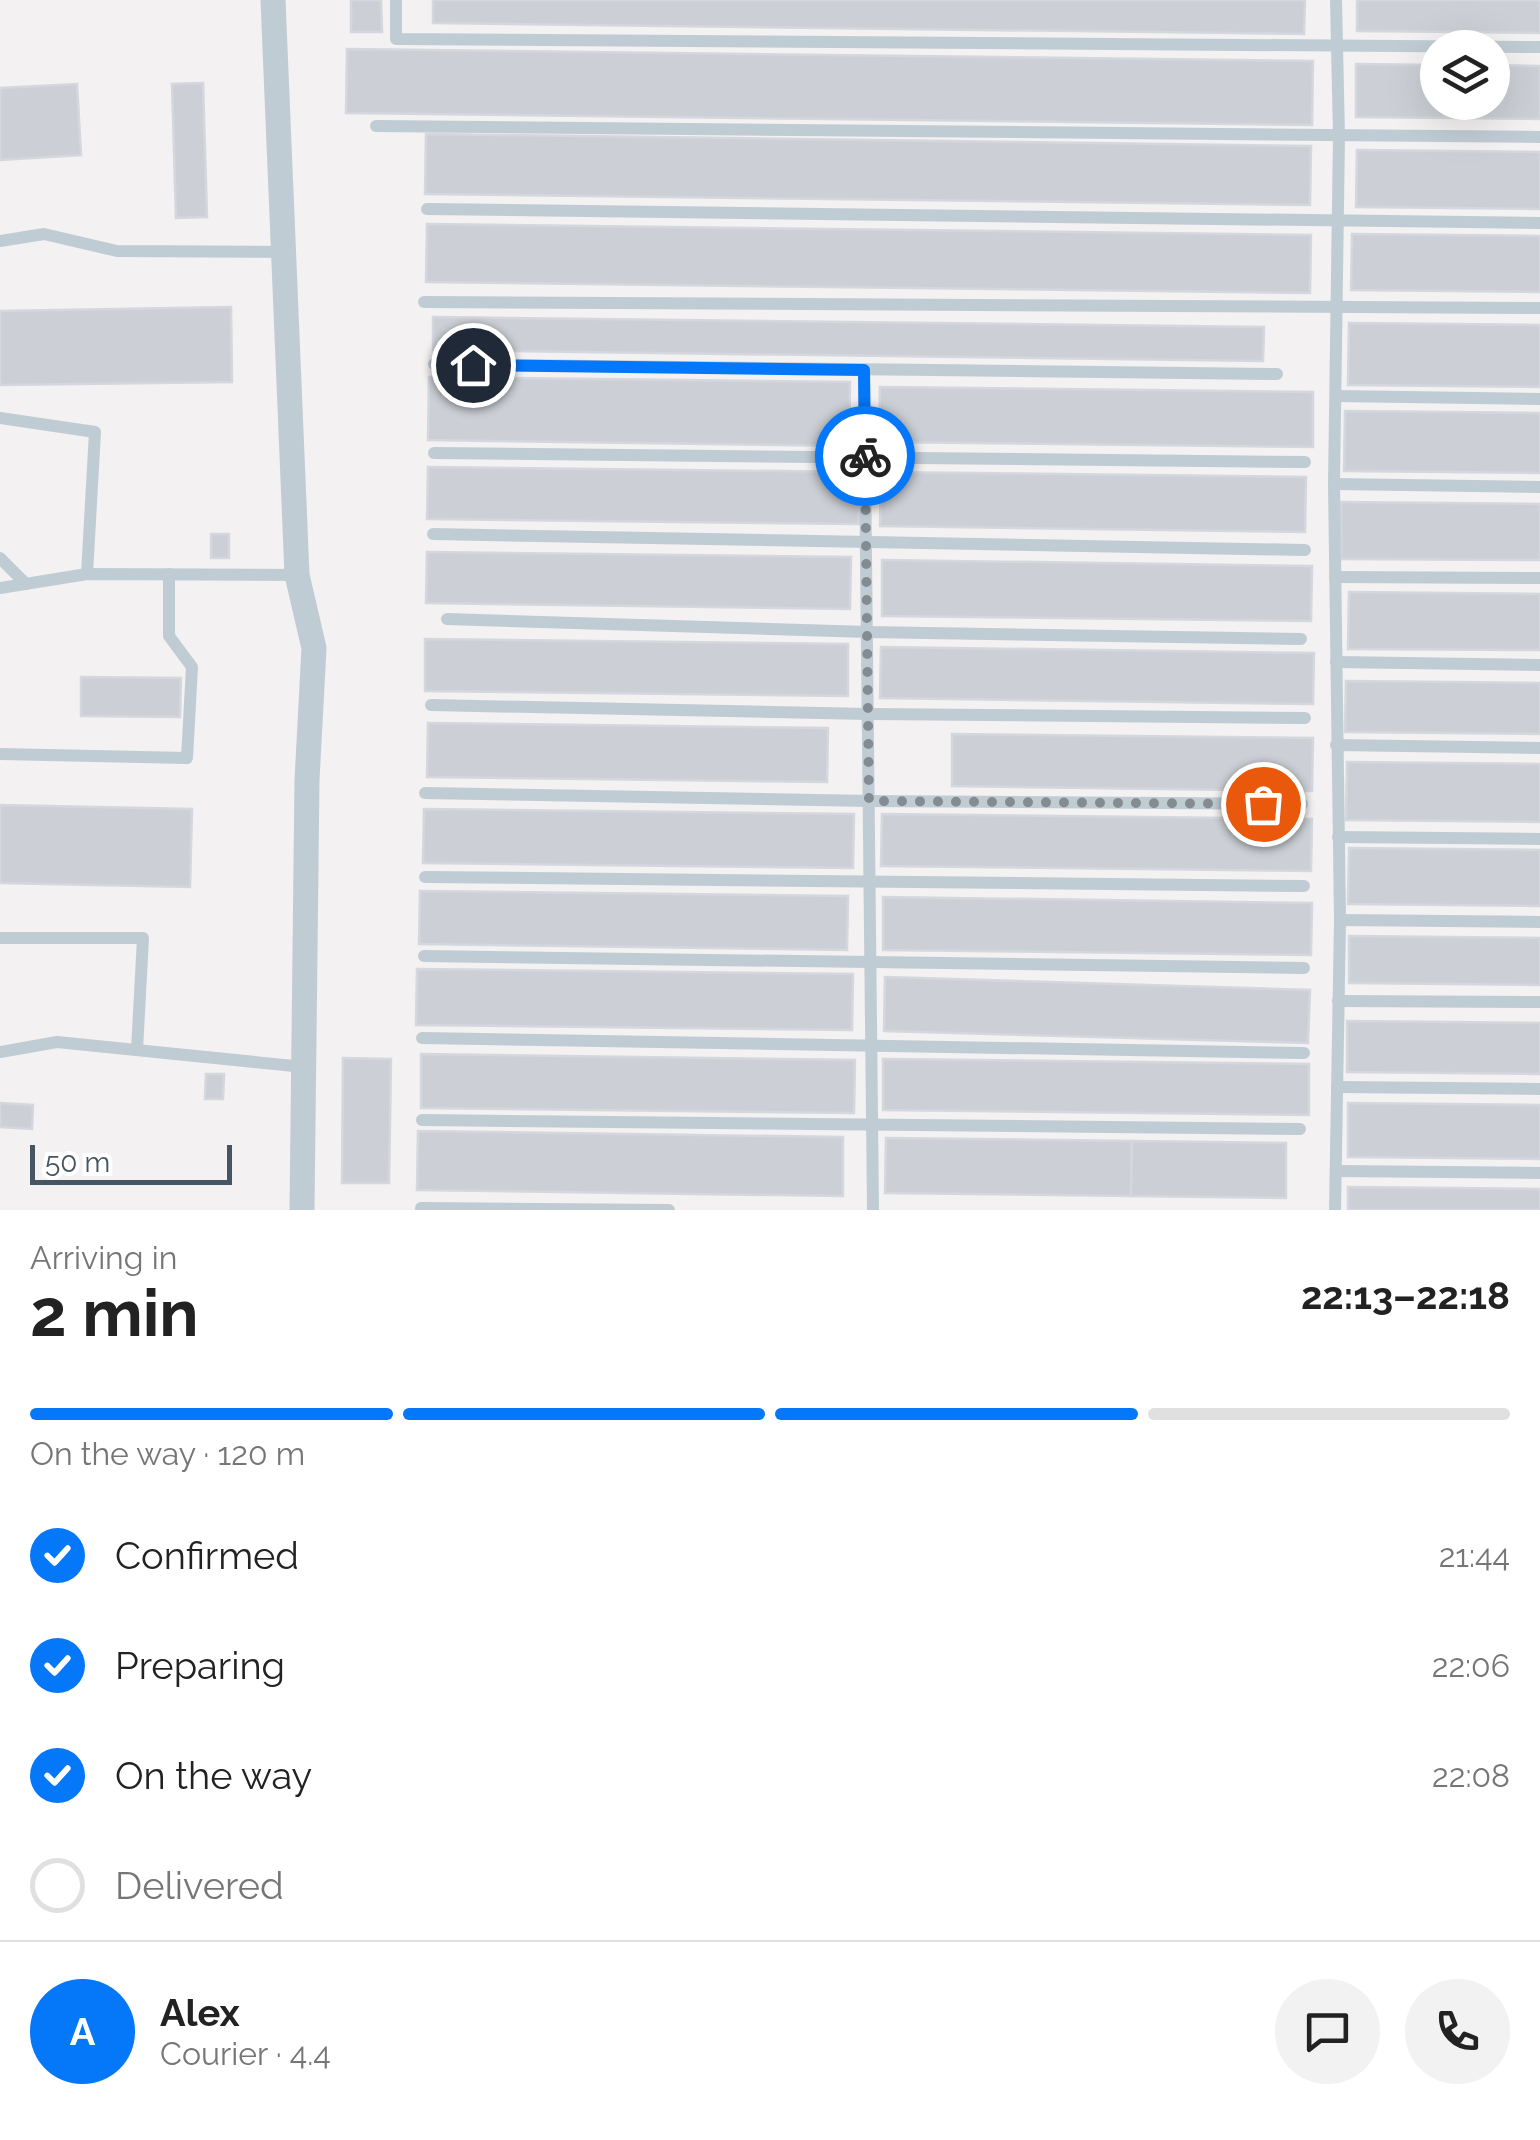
<!DOCTYPE html>
<meta charset="utf-8">
<style>
body{margin:0;font-family:Raleway,sans-serif;background:#f2f2f2;color:#222;height:100vh;display:flex;flex-direction:column;font-size:38px;white-space:nowrap}
*{box-sizing:border-box;margin:0}
p{font-size:32px;color:#767676}
.icon{flex:none;width:55px;height:55px;fill:none;stroke:currentColor;stroke-width:2;stroke-linecap:round;stroke-linejoin:round}
.map{position:relative;height:1210px;overflow:hidden}
.panel{display:flex;flex-direction:column;background:#fff;flex:1}
.panel>*{flex:none}
.fabs{position:absolute;left:1420px;top:30px;display:grid;gap:20px}
.fabs a{display:grid;place-items:center;width:90px;height:90px;border-radius:50%;background:#fff;box-shadow:0 10px 40px #0002;font-size:50px}
.scale{position:absolute;left:30px;bottom:25px;width:202px;box-sizing:border-box;padding-left:10px;border:5px solid #465561;border-top:0;font-size:28px;line-height:35px;white-space:nowrap;color:#465561;-webkit-text-stroke:8px #fff;paint-order:stroke}
.pin{position:absolute;display:grid;place-items:center;width:85px;height:85px;color:#fff;margin:-42px;border:5px solid #fff;border-radius:50%;box-shadow:0 2px 10px #0007}
.courier{position:absolute;display:grid;place-items:center;width:100px;height:100px;margin:-50px;border:8px solid #0577f9;border-radius:50%;background:#fff;color:#222;box-shadow:0 2px 12px #0007}
.headline em{font-style:normal;font-weight:700}
.headline div{display:flex;flex-direction:column-reverse}
.headline{display:flex;align-items:center;justify-content:space-between;height:170px;padding:0 30px}
h1{font-size:65px;font-weight:700;line-height:75px}
.bar{display:grid;grid-template-columns:repeat(4,1fr);gap:15px 10px;align-content:center;height:120px;padding:0 30px}
.bar i{height:12px;border-radius:8px;background:#e0e0e0}
.bar .on{background:#0577f9}
.bar p{grid-column:span 4}
.line{display:flex;align-items:center;gap:25px;padding:0 30px;border-top:2px solid #e0e0e0}
.line div{flex:1}
.round{display:grid;place-items:center;flex:none;width:105px;height:105px;border-radius:52px;background:#f2f2f2}
ol{padding:0 30px;list-style:none}
li{display:flex;align-items:center;gap:30px;height:110px}
li p{margin-inline-start:auto}
li .icon{padding:10px;border-radius:50%;background:#0577f9;color:#fff;stroke-width:4}
li:last-child{color:#767676}
li i{width:55px;height:55px;border:5px solid #e0e0e0;border-radius:50%}
.map>svg:first-child{display:block}
.building{fill:#ccd0d6;stroke:#d4d7dd;stroke-width:2.5}
.lines{fill:none;stroke-linecap:round;stroke-linejoin:round}
.service{stroke:#c0ccd4;stroke-width:12}
.minor{stroke:#c0ccd4;stroke-width:25}
.done{stroke:#838c93;stroke-width:10;stroke-dasharray:0 18}
.route{stroke:#0577f9;stroke-width:12}
</style>
<div class="map">
<svg width="1540" height="1210" viewBox="0 0 1540 1210">
<rect width="100%" height="100%" fill="#f3f1f1"/>
<g class="building">
<polygon points="351,0 381,0 382,32 351,32"/>
<polygon points="433,0 1305,0 1304,34 433,23"/>
<polygon points="1357,0 1540,0 1540,33 1357,31"/>
<polygon points="347,49 1313,61 1312,125 346,113"/>
<polygon points="1356,64 1438,65 1438,102 1492,102 1492,65 1540,66 1540,119 1356,117"/>
<polygon points="203,83 207,217 176,218 172,84"/>
<polygon points="77,84 81,155 0,160 0,88"/>
<polygon points="426,134 1311,146 1310,205 425,194"/>
<polygon points="1357,150 1540,152 1540,209 1356,207"/>
<polygon points="427,224 1311,235 1310,293 426,282"/>
<polygon points="1352,234 1540,236 1540,292 1351,290"/>
<polygon points="231,307 232,382 0,385 0,311"/>
<polygon points="433,317 1264,327 1263,361 433,350"/>
<polygon points="1349,323 1540,325 1540,387 1348,385"/>
<polygon points="429,377 850,382 849,446 428,440"/>
<polygon points="880,387 1313,392 1313,447 879,442"/>
<polygon points="1345,411 1540,413 1540,473 1344,471"/>
<polygon points="428,467 859,472 859,524 427,519"/>
<polygon points="881,472 1306,477 1305,532 880,526"/>
<polygon points="1341,502 1540,504 1540,560 1341,559"/>
<rect x="211" y="534" width="18" height="24"/>
<polygon points="427,552 851,557 850,609 426,603"/>
<polygon points="882,560 1312,566 1311,621 882,616"/>
<polygon points="1349,592 1540,594 1540,650 1348,649"/>
<polygon points="425,639 848,644 848,696 425,691"/>
<polygon points="881,647 1314,653 1313,704 880,698"/>
<polygon points="81,677 181,678 180,717 81,716"/>
<polygon points="1346,681 1540,683 1540,734 1345,732"/>
<polygon points="428,723 828,728 827,782 427,777"/>
<polygon points="952,734 1313,738 1312,791 952,786"/>
<polygon points="1347,762 1540,764 1540,822 1346,820"/>
<polygon points="0,805 192,809 190,887 0,883"/>
<polygon points="424,809 854,814 853,868 423,863"/>
<polygon points="882,814 1312,819 1311,871 881,866"/>
<polygon points="1349,848 1540,850 1540,906 1348,904"/>
<polygon points="420,891 848,896 847,950 419,944"/>
<polygon points="883,897 1312,903 1311,955 883,950"/>
<polygon points="1349,936 1540,938 1540,985 1349,983"/>
<polygon points="417,969 853,974 852,1030 416,1025"/>
<polygon points="885,977 1310,990 1308,1043 884,1031"/>
<polygon points="1347,1021 1540,1023 1540,1074 1347,1072"/>
<polygon points="421,1054 855,1060 854,1113 421,1108"/>
<polygon points="343,1058 391,1059 389,1183 342,1183"/>
<polygon points="883,1059 1309,1064 1309,1115 883,1110"/>
<polygon points="206,1074 224,1074 223,1099 205,1099"/>
<polygon points="0,1103 33,1105 32,1129 0,1127"/>
<polygon points="1348,1103 1540,1105 1540,1159 1348,1157"/>
<polygon points="418,1131 843,1137 843,1196 417,1190"/>
<polygon points="886,1138 1132,1141 1131,1196 885,1193"/>
<polygon points="1132,1141 1286,1143 1286,1198 1131,1196"/>
<polygon points="1348,1187 1540,1189 1540,1210 1348,1210"/>
</g>
<g class="lines">
<g class="service">
<polyline points="396,0 396,39 1540,47"/>
<polyline points="376,126 1540,137"/>
<polyline points="427,209 1540,223"/>
<polyline points="0,241 44,234 117,251 284,252"/>
<polyline points="424,302 1540,308"/>
<polyline points="434,364 1277,374"/>
<polyline points="864,370 873,1210"/>
<polyline points="1336,396 1540,399"/>
<polyline points="0,418 95,432 87,574"/>
<polyline points="434,453 1305,462"/>
<polyline points="1334,484 1540,487"/>
<polyline points="433,534 1305,550"/>
<polyline points="0,558 26,584"/>
<polyline points="1335,577 1540,578"/>
<polyline points="0,588 87,574 297,575"/>
<polyline points="447,619 868,632 1301,639"/>
<polyline points="1336,662 1540,665"/>
<polyline points="431,705 868,714 1305,718"/>
<polyline points="1336,745 1540,748"/>
<polyline points="0,754 187,758 192,667 169,636 169,574"/>
<polyline points="425,793 869,801 1302,804"/>
<polyline points="1338,837 1540,839"/>
<polyline points="425,877 1304,886"/>
<polyline points="1340,920 1540,922"/>
<polyline points="0,938 143,938 137,1050"/>
<polyline points="424,956 1304,968"/>
<polyline points="1338,1001 1540,1002"/>
<polyline points="422,1038 1304,1053"/>
<polyline points="0,1052 57,1042 304,1067"/>
<polyline points="1337,1087 1540,1089"/>
<polyline points="422,1120 1300,1129"/>
<polyline points="1336,1171 1540,1173"/>
<polyline points="421,1208 669,1210"/>
<polyline points="1335,1210 1340,920 1334,484 1339,136 1336,0"/>
</g>
<polyline class="minor" points="273,0 297,575 314,648 307,780 302,1210"/>
</g>
<g class="lines">
<polyline class="done" points="865,456 869,801 1263,804"/>
<polyline class="route" points="473,365 864,370 865,456"/>
</g>
</svg>
<div class="fabs">
<a><svg class="icon" aria-label="layers" viewBox="0 0 24 24"><path d="M12 4l9 5-9 5-9-5zM3 14l9 5 9-5"/></svg></a>
</div>
<div class="scale">50 m</div>
<div class="pin" style="left:1263px;top:804px;background:#ea580c"><svg class="icon" aria-label="bag" viewBox="0 0 24 24"><path d="M5 8h14l-1 12H6zM9 8a3 3 0 0 1 6 0"/></svg></div>
<div class="pin" style="left:473px;top:365px;background:#1f2937"><svg class="icon" aria-label="home" viewBox="0 0 24 24"><path d="M3 11l9-7 9 7M6 9v11h12V9"/></svg></div>
<div class="courier" style="left:865px;top:456px"><svg class="icon" aria-label="bike" viewBox="0 0 24 24"><circle cx="6" cy="16" r="4"/><circle cx="18" cy="16" r="4"/><path d="M6 16l4-8h5l3 8M10 8l3 8H6M13 5h3"/></svg></div>
</div>
<section class="panel">
<div class="headline"><div><h1>2 min</h1><p>Arriving in</p></div><em>22:13–22:18</em></div>
<div class="bar"><i class="on"></i><i class="on"></i><i class="on"></i><i></i><p>On the way · 120 m</p></div>
<ol>
<li><svg class="icon" aria-label="check" viewBox="0 0 24 24"><path d="M5 12l5 5 9-10"/></svg>Confirmed<p>21:44</p></li>
<li><svg class="icon" aria-label="check" viewBox="0 0 24 24"><path d="M5 12l5 5 9-10"/></svg>Preparing<p>22:06</p></li>
<li><svg class="icon" aria-label="check" viewBox="0 0 24 24"><path d="M5 12l5 5 9-10"/></svg>On the way<p>22:08</p></li>
<li><i></i>Delivered</li>
</ol>
<div class="line" style="height:180px"><b class="round" style="background:#0577f9;color:#fff">A</b><div><b>Alex</b><p>Courier · 4.4</p></div><a class="round"><svg class="icon" aria-label="chat" viewBox="0 0 24 24"><path d="M4 5h16v11H9l-5 4z"/></svg></a><a class="round"><svg class="icon" aria-label="phone" viewBox="0 0 24 24"><path d="M5 4h4l2 5-3 2q2 4 5 5l2-3 5 2v4C11 20 4 13 5 4z"/></svg></a></div>
</section>
